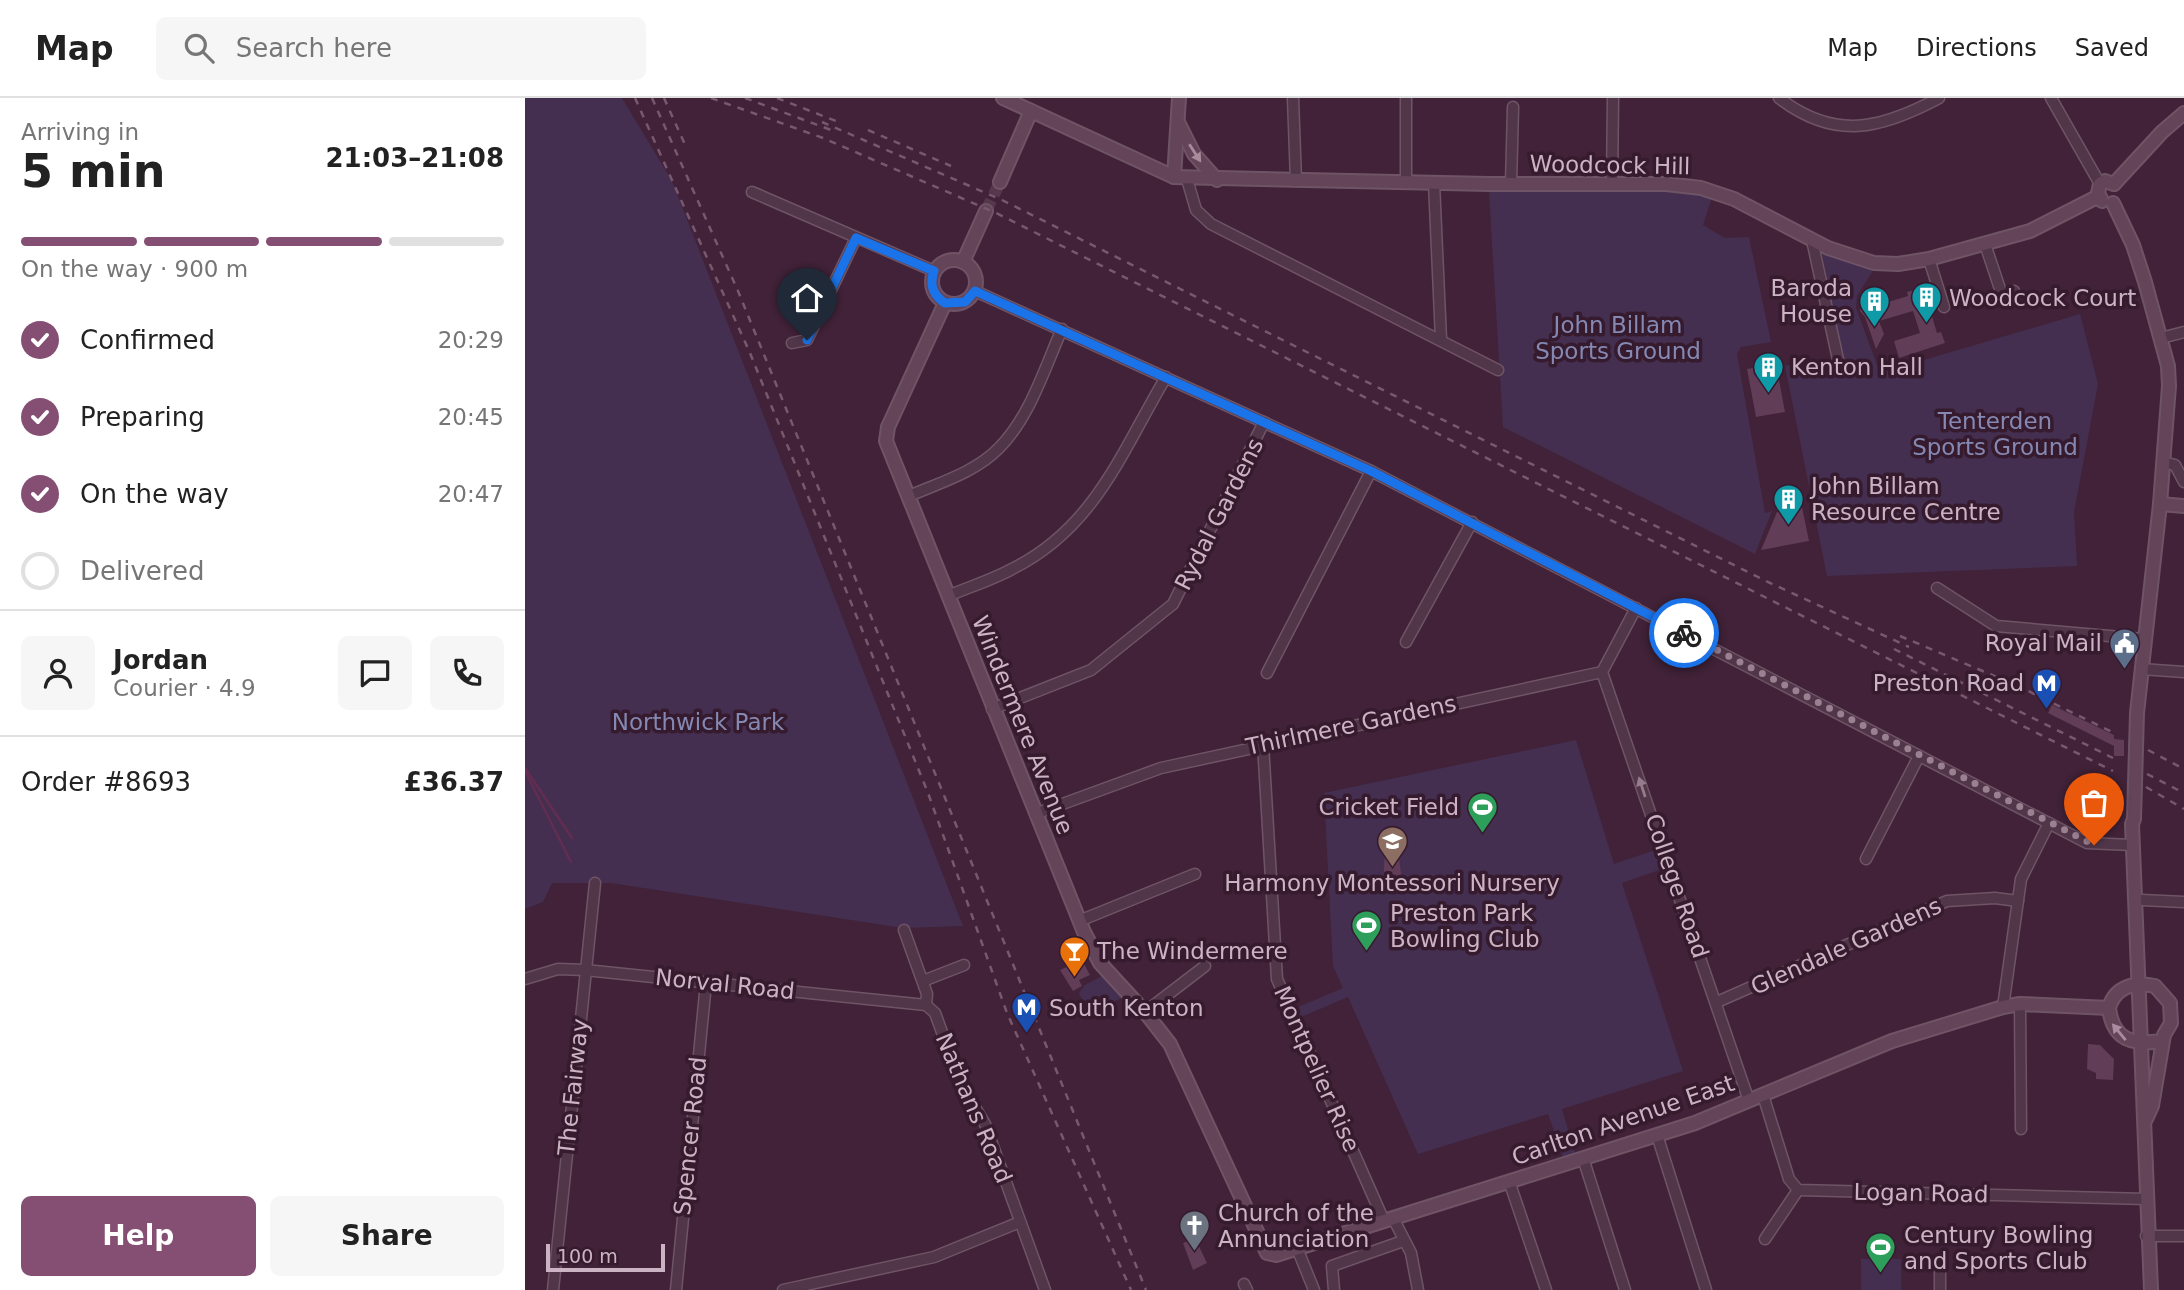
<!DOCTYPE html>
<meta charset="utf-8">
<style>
body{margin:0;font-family:"DejaVu Sans",sans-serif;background:#f6f6f6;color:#222;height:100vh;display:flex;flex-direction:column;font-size:26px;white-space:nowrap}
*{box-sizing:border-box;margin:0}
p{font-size:23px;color:#767676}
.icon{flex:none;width:38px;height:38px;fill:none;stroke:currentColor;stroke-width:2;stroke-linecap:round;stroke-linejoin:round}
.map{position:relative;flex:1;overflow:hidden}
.panel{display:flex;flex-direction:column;background:#fff;width:525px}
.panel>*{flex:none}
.scale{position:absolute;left:21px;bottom:18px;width:119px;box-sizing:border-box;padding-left:7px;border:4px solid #ccb3c3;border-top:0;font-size:19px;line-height:24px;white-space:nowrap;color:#ccb3c3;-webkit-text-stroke:5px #361b2e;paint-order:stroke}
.pin{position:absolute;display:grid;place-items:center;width:60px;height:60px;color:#fff;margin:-72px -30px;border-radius:50% 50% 50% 0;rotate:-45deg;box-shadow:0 0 7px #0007}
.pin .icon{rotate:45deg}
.courier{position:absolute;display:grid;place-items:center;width:70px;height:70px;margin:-35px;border:5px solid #1a73e8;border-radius:50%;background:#fff;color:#222;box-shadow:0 2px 9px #0007}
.head em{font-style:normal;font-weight:700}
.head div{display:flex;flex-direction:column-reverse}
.head{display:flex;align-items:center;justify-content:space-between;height:119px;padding:0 21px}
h1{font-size:46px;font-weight:700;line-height:52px}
.bar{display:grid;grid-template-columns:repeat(4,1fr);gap:10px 7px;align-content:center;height:84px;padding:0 21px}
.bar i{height:9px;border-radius:5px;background:#e0e0e0}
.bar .on{background:#854e73}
.bar p{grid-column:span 4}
.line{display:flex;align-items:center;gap:18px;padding:0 21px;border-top:2px solid #e0e0e0}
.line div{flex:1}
.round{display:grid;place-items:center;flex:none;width:74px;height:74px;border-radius:10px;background:#f6f6f6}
ol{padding:0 21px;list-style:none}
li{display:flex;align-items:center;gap:21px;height:77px}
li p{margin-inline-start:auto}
li .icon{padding:7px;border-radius:50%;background:#854e73;color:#fff;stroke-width:4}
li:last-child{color:#767676}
li i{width:38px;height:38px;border:4px solid #e0e0e0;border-radius:50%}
.action{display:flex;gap:14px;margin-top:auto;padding:14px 21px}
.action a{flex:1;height:80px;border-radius:10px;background:#854e73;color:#fff;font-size:28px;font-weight:700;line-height:80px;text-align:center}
.action a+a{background:#f6f6f6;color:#222}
header{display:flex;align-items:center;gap:42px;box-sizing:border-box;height:98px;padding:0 35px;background:#fff;border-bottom:2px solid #e0e0e0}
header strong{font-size:33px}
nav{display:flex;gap:38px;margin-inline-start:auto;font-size:24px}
.search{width:490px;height:63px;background:#f6f6f6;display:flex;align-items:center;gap:18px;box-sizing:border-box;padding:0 24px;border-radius:10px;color:#767676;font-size:26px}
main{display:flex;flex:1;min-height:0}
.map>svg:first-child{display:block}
.green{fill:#442f51}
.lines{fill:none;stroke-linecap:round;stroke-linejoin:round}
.stream{stroke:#622d51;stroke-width:2.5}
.building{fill:#613d57}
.secondary-tunnel{stroke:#56384d;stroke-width:12;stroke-dasharray:12 6;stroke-linecap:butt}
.street-casing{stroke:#6f5466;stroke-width:13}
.secondary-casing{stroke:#6f5466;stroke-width:16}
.street{stroke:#513649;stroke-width:10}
.secondary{stroke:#644459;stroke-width:12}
.rail{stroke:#78586e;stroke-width:2.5;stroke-dasharray:7 7;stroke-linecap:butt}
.oneway{fill:#a88c9e}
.oneway2{fill:#957b8c}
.done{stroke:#9b8092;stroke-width:7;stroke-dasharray:0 12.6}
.route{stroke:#1a73e8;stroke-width:9}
.labels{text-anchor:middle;stroke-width:7;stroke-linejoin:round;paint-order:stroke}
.street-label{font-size:23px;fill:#ccb3c3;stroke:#361b2e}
.poi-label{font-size:23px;fill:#ccb3c3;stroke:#361b2e;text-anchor:start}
.park-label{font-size:23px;fill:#8588b2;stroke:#361b2e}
</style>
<header>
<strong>Map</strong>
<div class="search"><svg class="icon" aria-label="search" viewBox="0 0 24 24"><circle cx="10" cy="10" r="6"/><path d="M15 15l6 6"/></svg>Search here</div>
<nav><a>Map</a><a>Directions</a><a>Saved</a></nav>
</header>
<main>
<section class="panel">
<div class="head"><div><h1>5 min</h1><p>Arriving in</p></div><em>21:03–21:08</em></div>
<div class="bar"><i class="on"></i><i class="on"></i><i class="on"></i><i></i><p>On the way · 900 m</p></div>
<ol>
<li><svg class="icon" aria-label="check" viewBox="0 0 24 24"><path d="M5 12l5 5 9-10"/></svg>Confirmed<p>20:29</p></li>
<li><svg class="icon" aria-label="check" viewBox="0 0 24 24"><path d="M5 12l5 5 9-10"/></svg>Preparing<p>20:45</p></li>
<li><svg class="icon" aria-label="check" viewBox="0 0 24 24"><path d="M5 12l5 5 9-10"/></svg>On the way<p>20:47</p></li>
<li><i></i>Delivered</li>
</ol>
<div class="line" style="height:126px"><a class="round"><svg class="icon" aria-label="person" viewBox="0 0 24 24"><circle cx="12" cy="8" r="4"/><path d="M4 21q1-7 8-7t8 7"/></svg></a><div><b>Jordan</b><p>Courier · 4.9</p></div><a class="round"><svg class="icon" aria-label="chat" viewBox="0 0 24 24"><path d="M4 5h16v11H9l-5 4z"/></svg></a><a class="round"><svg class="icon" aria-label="phone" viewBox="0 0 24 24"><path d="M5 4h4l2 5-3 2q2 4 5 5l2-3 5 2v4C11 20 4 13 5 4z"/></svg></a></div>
<div class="line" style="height:91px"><div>Order #8693</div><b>£36.37</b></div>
<div class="action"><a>Help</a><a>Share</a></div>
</section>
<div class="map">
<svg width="1659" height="1192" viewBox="0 0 1659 1192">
<rect width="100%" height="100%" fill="#412238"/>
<g class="green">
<polygon points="0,0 97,0 147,83 438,828 378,830 86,785 27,785 18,804 0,811"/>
<polygon points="964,94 1144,94 1187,99 1178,127 1200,140 1224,139 1246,244 1216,249 1212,256 1240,415 1247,413 1230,456 978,329"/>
<polygon points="1296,151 1349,171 1332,198 1331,210 1355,275 1555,216 1573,286 1549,414 1552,468 1302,478 1260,268 1280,264 1283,276 1320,268"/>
<polygon points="1051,642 1089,766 1133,751 1140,770 1097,785 1158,973 1037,1011 1050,1055 1038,1059 1023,1016 893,1056 823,899 776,919 771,910 818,890 808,868 799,695"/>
<polygon points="577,878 597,900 572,911 556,900 554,895 560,887"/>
<rect x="1336" y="1161" width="40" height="31"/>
</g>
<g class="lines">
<g class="stream">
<polyline points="0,670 47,740"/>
<polyline points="0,673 46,764"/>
</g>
</g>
<g class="building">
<polygon points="1406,191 1410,206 1404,208 1412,235 1416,234 1420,245 1374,260 1369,243 1395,235 1388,213 1354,223 1359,236 1351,251 1340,219 1335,213 1336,209 1362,202 1363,204 1383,198 1382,194 1389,192"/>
<polygon points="1251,266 1260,314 1231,319 1222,271"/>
<polygon points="1277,409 1284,443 1236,452 1252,414"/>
<polygon points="1527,607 1589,637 1589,641 1599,642 1599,658 1589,658 1589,648 1523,615"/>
<polygon points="873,753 877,783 858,784 860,754"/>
<polygon points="557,862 565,877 554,882 557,888 548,893 535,872"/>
<polygon points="1563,946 1575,947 1589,961 1588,982 1571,981 1571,975 1562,971"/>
<polygon points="670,1140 682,1165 668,1172 658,1145"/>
</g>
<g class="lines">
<polyline class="secondary-tunnel" points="461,113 475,84"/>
<defs>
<g id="street">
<polyline points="768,0 771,83"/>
<path d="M1254,0c56,43 102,31 160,0"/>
<polyline points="1526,0 1575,86"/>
<polyline points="662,81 671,112 686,126 973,272"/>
<polyline points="881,84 881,0"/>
<polyline points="909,85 916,241"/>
<polyline points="986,86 988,9"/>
<polyline points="1087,86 1088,0"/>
<polyline points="227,94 409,173"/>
<polyline points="1287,142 1314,266"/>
<polyline points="1460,146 1477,197"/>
<polyline points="1404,161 1419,209"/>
<polyline points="450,193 846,373 1562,745 1607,747"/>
<polyline points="1462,202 1489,193"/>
<polyline points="1636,240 1659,234"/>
<polyline points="267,245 282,242 331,140"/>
<polyline points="1638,364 1650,367 1659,384"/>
<path d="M384,398c30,-13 67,-24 90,-48 31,-31 46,-81 63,-119"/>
<polyline points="1412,490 1471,528 1619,541"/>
<path d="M423,498c21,-9 44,-16 64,-27 83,-41 110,-118 154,-192"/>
<polyline points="881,544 947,424"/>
<polyline points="1616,571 1659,574"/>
<polyline points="1077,574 1224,1003"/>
<polyline points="742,575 846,373"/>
<polyline points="467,611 566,572 648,506 739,324"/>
<polyline points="738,646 752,881 859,1123"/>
<polyline points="510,716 636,670 1077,574 1111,510"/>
<polyline points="1341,761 1394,658"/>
<polyline points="1617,802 1659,804"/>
<polyline points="554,823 670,776"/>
<polyline points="379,832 402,896 401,907"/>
<polyline points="0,881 33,871 60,872 401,907"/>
<polyline points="398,883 439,867"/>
<polyline points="1192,904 1422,803 1470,800 1493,803"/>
<polyline points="1495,906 1496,1031"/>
<polyline points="401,907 410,915 435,984 460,1026 520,1192"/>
<polyline points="1478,909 1496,781 1524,725"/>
<polyline points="620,914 680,868"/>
<polyline points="1238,997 1264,1081 1273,1092 1621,1101"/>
<polyline points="1132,1037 1181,1192"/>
<polyline points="1058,1060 1100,1192"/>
<polyline points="984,1083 1021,1192"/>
<polyline points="868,1120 886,1155 893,1192"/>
<polyline points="1621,1138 1659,1138"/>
<polyline points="1240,1141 1273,1092"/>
<polyline points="772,1150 789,1192"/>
<polyline points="719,1186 722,1192"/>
<polyline points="28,1192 70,785"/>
<polyline points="151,1192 181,885"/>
<polyline points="258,1192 409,1159 495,1124"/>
<polyline points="809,1192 807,1168 878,1143"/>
<polyline points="1415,1192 1415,1166"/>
</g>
<g id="secondary">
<polyline points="478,0 649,79 964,86 1141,86 1176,90 1209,101 1303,150 1349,165 1373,166 1404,161 1505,133 1574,98"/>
<polyline points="654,26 669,56 692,82"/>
<polyline points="649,79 654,0"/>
<polyline points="475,84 506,13"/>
<polyline points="1589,86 1637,34 1659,15"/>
<polyline points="1577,103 1573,95 1575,86 1580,83 1589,86"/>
<polyline points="1588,105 1608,147 1620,184 1643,268 1644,288 1635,406 1612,615 1609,721 1607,726 1626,1192"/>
<circle cx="429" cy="184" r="22"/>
<polyline points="438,164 461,113"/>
<polyline points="420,205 363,329 361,343 559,834 575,865 620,914 645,946 742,1155 751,1157 1170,1025 1367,943 1478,909 1495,906 1584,910"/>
<polyline points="1635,406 1659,408"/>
<path d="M1621,1021l6,-13 12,-71 7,-12 -1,-20 -15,-17c-20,-4 -40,0 -46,22 4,33 24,37 54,33"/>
</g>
</defs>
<use href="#street" class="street-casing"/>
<use href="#secondary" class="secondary-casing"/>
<use href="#street" class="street"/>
<use href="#secondary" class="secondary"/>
<g class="rail">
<polyline points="110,0 225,255 403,695 482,915 606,1192"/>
<polyline points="127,0 213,193 621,1192"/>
<polyline points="139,0 162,51"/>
<polyline points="186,0 298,40 471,115 1588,673"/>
<polyline points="220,0 306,32"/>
<polyline points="252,0 311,23"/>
<polyline points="297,24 477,102 1243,484 1384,549"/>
<polyline points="343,32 426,68"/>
<polyline points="1375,538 1493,588 1589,635"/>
<polyline points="1369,551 1588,660"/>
<polyline points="1623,652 1659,671"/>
<polyline points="1622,676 1659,695"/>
<polyline points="1621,689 1659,711"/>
</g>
</g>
<defs><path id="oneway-solid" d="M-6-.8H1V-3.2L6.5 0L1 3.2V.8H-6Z" transform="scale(1.75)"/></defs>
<g class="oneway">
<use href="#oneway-solid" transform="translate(670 55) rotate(57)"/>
<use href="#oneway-solid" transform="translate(1594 934) rotate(-129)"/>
</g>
<use class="oneway2" href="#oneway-solid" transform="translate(1117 689) rotate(-108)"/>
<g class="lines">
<polyline class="done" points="1159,535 1569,747"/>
<path class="route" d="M282,242l49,-102 78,33c-5,14 -1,24 11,32l20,-1 10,-11 396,180 313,162"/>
</g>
<defs>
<symbol id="building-pin" viewBox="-11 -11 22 30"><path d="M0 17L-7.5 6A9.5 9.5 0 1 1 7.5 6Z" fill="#0f9aa8" stroke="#361b2e"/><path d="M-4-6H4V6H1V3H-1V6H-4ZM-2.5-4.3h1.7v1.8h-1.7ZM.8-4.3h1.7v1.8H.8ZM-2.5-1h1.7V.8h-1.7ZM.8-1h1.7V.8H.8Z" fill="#fff"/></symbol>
<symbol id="civic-pin" viewBox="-11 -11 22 30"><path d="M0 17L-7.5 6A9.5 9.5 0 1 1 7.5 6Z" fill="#5c6f8a" stroke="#361b2e"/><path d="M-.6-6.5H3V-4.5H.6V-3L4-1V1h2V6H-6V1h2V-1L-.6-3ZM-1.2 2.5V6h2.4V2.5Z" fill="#fff"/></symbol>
<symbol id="metro-pin" viewBox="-11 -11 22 30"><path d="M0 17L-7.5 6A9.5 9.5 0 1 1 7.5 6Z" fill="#1a4fb4" stroke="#361b2e"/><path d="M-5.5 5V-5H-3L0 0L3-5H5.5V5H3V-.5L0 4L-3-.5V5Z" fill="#fff"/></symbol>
<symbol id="stadium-pin" viewBox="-11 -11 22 30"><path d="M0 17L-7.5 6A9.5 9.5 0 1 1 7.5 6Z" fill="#2e9e5b" stroke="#361b2e"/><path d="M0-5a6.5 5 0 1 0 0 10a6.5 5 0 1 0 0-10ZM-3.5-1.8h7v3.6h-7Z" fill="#fff"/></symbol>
<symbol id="school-pin" viewBox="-11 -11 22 30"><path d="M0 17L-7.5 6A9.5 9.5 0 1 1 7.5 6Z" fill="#8d6e63" stroke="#361b2e"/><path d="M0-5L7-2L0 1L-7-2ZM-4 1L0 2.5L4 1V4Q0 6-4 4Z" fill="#fff"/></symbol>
<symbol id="bar-pin" viewBox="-11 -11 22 30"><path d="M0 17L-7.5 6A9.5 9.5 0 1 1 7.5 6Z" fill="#e8710a" stroke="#361b2e"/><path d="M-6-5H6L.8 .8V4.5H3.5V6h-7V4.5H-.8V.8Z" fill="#fff"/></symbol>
<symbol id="church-pin" viewBox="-11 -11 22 30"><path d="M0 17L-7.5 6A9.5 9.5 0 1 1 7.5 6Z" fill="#6b7280" stroke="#361b2e"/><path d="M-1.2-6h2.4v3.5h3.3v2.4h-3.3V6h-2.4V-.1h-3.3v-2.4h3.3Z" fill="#fff"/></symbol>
</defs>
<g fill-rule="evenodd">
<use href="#building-pin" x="1384" y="182" width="35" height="47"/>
<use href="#building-pin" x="1332" y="186" width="35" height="47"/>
<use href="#building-pin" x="1226" y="252" width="35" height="47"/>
<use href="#building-pin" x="1246" y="384" width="35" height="47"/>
<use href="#civic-pin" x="1582" y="528" width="35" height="47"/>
<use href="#metro-pin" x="1504" y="568" width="35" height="47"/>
<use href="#stadium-pin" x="940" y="692" width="35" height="47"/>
<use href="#school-pin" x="850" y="726" width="35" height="47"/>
<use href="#stadium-pin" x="824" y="810" width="35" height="47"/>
<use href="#bar-pin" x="532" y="836" width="35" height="47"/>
<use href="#metro-pin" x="484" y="892" width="35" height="47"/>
<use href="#church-pin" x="652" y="1110" width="35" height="47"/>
<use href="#stadium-pin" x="1338" y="1132" width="35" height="47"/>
</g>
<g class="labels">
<g class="street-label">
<text transform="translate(1085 67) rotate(1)" y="8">Woodcock Hill</text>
<text transform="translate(694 416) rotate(-63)" y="8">Rydal Gardens</text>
<text transform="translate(498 627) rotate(68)" y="8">Windermere Avenue</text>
<text transform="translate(826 627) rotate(-12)" y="8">Thirlmere Gardens</text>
<text transform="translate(1152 788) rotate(71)" y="8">College Road</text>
<text transform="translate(1321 848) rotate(-24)" y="8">Glendale Gardens</text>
<text transform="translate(200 886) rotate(6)" y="8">Norval Road</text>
<text transform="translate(792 971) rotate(66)" y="8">Montpelier Rise</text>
<text transform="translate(48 989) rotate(-84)" y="8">The Fairway</text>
<text transform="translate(449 1010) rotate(67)" y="8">Nathans Road</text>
<text transform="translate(1098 1022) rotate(-19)" y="8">Carlton Avenue East</text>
<text transform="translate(165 1038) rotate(-84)" y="8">Spencer Road</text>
<text transform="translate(1396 1095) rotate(1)" y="8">Logan Road</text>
</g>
<g class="poi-label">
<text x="1327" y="198" text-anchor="end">Baroda<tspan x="1327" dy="26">House</tspan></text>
<text x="1424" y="208">Woodcock Court</text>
<text x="1266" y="277">Kenton Hall</text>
<text x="1286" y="396">John Billam<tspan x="1286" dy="26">Resource Centre</tspan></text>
<text x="1577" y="553" text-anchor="end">Royal Mail</text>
<text x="1499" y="593" text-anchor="end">Preston Road</text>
<text x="934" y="717" text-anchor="end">Cricket Field</text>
<text x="867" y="793" text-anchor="middle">Harmony Montessori Nursery</text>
<text x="865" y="823">Preston Park<tspan x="865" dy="26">Bowling Club</tspan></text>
<text x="572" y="861">The Windermere</text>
<text x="524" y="918">South Kenton</text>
<text x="693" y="1123">Church of the<tspan x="693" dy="26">Annunciation</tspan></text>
<text x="1379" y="1145">Century Bowling<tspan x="1379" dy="26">and Sports Club</tspan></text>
</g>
<g class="park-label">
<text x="1093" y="235">John Billam<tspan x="1093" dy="26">Sports Ground</tspan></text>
<text x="1470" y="331">Tenterden<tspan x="1470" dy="26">Sports Ground</tspan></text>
<text x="173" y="632">Northwick Park</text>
</g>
</g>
</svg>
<div class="scale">100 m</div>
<div class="pin" style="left:1569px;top:747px;background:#ea580c"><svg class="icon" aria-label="bag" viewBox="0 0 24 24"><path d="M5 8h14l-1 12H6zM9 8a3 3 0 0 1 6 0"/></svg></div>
<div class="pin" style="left:282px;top:242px;background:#1f2937"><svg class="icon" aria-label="home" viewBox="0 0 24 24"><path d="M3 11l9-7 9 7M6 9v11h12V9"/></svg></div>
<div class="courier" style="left:1159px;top:535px"><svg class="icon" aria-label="bike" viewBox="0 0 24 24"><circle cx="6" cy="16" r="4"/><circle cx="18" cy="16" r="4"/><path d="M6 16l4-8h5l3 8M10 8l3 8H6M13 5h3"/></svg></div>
</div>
</main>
